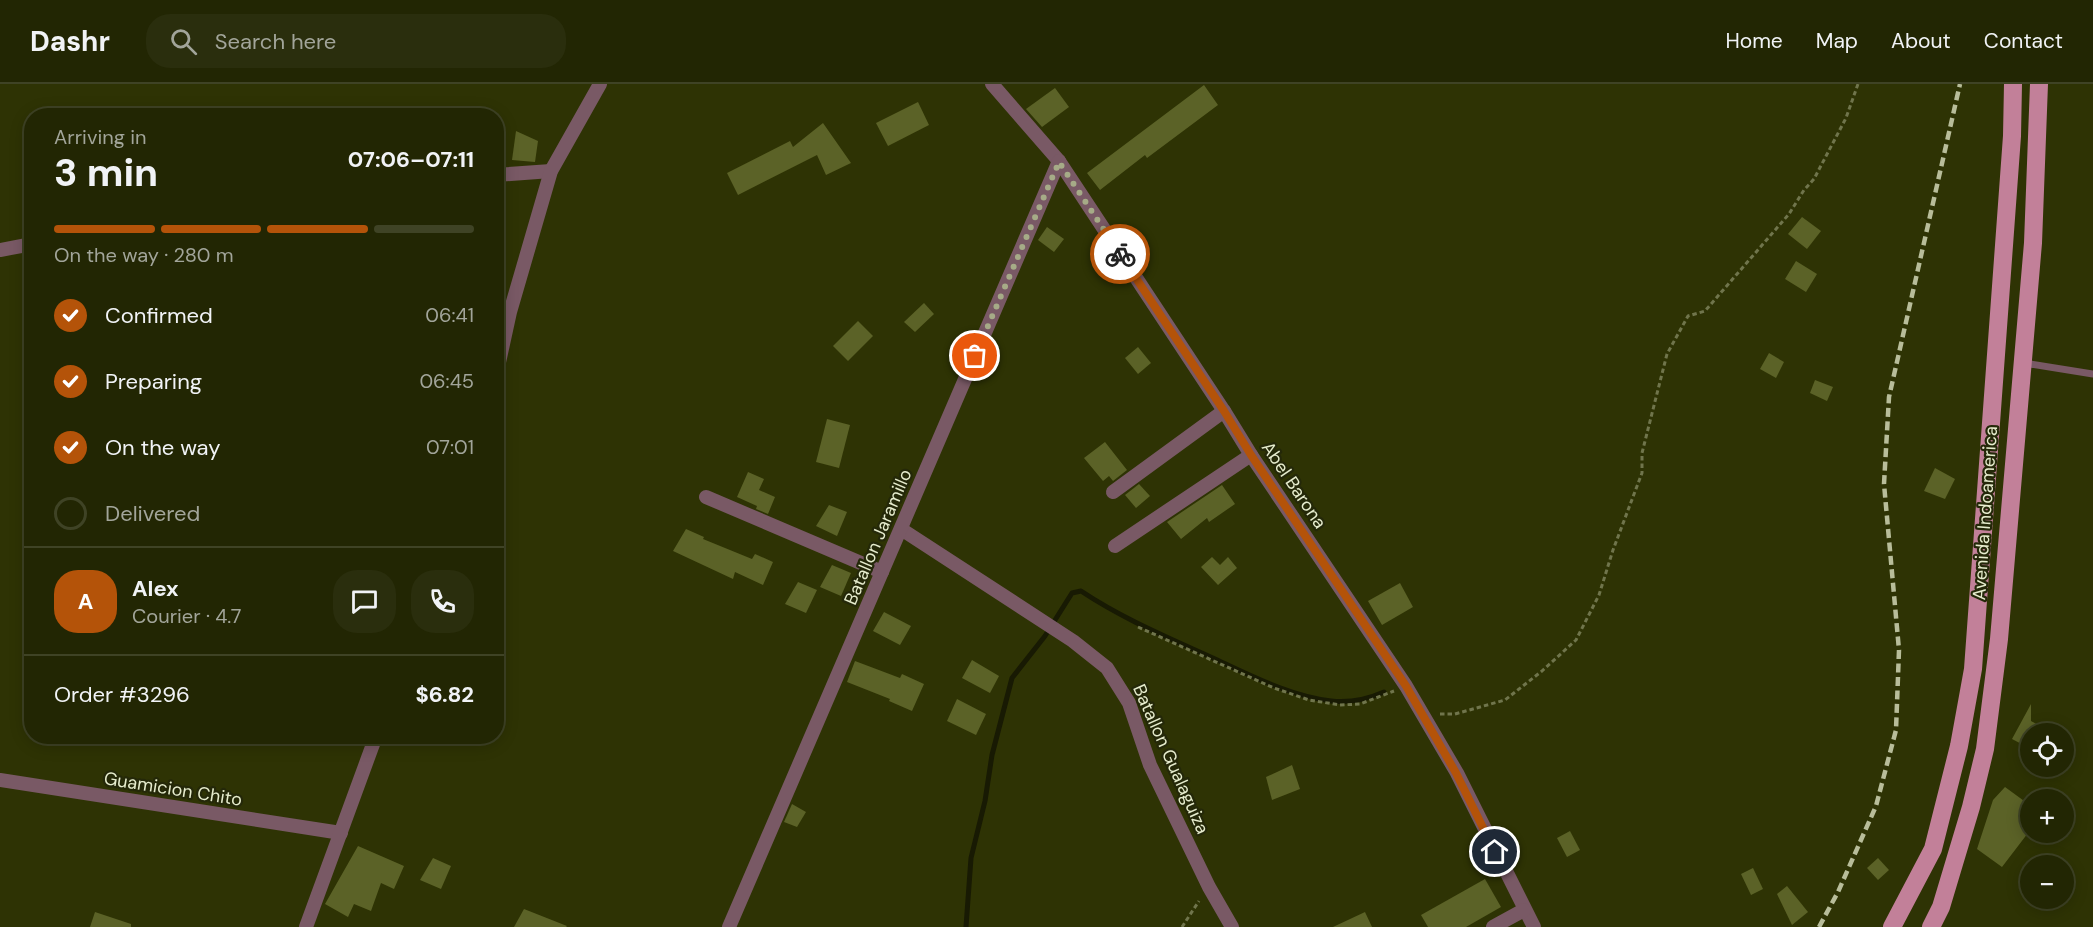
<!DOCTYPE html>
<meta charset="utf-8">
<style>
body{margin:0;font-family:"DM Sans",sans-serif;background:#2a2e0d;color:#f1f3f6;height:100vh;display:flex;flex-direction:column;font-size:22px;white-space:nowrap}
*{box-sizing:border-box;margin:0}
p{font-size:20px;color:#a2a59a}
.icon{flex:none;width:33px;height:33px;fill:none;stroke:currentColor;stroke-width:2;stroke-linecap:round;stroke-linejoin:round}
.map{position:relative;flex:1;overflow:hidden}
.details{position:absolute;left:24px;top:24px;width:480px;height:636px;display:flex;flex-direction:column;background:#222603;border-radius:24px;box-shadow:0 3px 15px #0003,0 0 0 2px #3f4325}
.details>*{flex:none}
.tools{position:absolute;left:2020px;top:639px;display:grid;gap:12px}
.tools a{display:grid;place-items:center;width:54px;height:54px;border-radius:50%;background:#222603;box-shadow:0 3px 15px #0003,0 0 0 2px #3f4325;font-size:30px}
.pin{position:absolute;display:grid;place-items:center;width:51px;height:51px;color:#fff;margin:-26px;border:3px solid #fff;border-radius:50%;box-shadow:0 2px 6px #0007}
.courier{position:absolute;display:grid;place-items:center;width:60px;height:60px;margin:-30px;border:4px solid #b45309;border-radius:50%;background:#fff;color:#222;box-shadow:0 2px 8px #0007}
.overview em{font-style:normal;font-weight:700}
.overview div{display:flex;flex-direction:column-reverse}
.overview{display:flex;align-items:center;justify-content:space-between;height:102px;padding:0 30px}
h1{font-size:39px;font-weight:700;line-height:45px}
.bar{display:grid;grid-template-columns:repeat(4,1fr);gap:9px 6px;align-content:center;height:72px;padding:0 30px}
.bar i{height:8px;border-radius:4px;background:#3f4325}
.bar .selected{background:#b45309}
.bar p{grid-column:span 4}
.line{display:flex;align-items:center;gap:15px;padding:0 30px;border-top:2px solid #3f4325}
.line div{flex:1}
.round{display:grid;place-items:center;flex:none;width:63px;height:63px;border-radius:24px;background:#2a2e0d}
ol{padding:0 30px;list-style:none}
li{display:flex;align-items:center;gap:18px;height:66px}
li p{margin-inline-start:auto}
li .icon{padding:6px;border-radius:50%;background:#b45309;color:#fff;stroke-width:4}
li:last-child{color:#a2a59a}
li i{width:33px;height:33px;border:3px solid #3f4325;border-radius:50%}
header{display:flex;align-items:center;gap:36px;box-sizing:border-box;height:84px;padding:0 30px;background:#222603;border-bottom:2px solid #3f4325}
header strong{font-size:28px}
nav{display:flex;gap:33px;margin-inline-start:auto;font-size:21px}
.search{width:420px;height:54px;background:#2a2e0d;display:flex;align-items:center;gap:15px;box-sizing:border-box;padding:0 21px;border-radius:24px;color:#a2a59a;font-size:22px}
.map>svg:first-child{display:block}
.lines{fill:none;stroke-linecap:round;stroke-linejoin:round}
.stream{stroke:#181a03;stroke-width:5}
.building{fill:#5b6227}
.path{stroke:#70754c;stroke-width:3;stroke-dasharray:4.5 3;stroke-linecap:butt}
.lane{stroke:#795965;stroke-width:7}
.street{stroke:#795965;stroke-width:14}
.primary{stroke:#c28099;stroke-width:18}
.rail{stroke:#b8bd9a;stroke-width:4.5;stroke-dasharray:9 4.5;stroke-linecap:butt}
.done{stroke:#a6ab87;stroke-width:6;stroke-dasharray:0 10.8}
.route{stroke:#b45309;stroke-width:8}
.labels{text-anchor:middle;stroke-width:4.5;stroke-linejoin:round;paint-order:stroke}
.street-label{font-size:18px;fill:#e6eccd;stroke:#242809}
</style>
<header>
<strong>Dashr</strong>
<div class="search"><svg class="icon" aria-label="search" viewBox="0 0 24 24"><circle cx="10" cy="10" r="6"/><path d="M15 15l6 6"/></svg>Search here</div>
<nav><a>Home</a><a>Map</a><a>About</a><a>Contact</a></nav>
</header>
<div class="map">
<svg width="2093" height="843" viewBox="0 0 2093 843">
<rect width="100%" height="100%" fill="#2e3304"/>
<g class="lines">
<path class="stream" d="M966,843l5,-69 14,-57 7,-46 20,-77 33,-42 27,-43 9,-2c42,28 88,47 134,68 37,17 75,37 116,42 19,2 35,-1 53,-9"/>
</g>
<g class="building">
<polygon points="1204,1 1218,21 1147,74 1145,71 1100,106 1087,89"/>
<polygon points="1055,4 1069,23 1042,43 1026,25"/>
<polygon points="918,18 929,41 888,62 876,39"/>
<polygon points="823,39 851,79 826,91 817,71 738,111 727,89 790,57 793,63"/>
<polygon points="516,47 538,57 535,78 512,76"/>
<polygon points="1802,133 1821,147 1807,165 1788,150"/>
<polygon points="1047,143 1064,155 1054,168 1038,156"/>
<polygon points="1796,177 1817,190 1806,208 1785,195"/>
<polygon points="924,219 934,230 915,248 904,238"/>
<polygon points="858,237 873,252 848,277 833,262"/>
<polygon points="1138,263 1151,279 1138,290 1125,274"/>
<polygon points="1769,269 1784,278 1776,294 1760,285"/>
<polygon points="1815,296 1833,303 1827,317 1810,309"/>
<polygon points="827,335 850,341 839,384 816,378"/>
<polygon points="1105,358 1127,386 1113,397 1109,392 1103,397 1084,374"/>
<polygon points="1935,384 1955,395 1945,415 1924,407"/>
<polygon points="748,388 764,395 759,406 775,413 768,430 756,425 757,422 737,413"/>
<polygon points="1139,400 1150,412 1136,424 1125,411"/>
<polygon points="1222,401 1235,420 1209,438 1207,434 1181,455 1167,438"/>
<polygon points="829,421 847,428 837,452 816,442"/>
<polygon points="686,445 704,453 703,455 752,475 755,470 773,478 763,501 735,488 733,495 673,467"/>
<polygon points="1212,473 1220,481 1228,473 1237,484 1218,501 1201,483"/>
<polygon points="832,481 851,489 841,512 820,503"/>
<polygon points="798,498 817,506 806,529 785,520"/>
<polygon points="1400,499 1413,523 1382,541 1368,517"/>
<polygon points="884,528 911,542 900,561 873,547"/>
<polygon points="972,576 999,592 990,609 962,594"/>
<polygon points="855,577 900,594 902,590 924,600 912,627 889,617 890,615 847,598"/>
<polygon points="957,615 986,630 976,651 947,637"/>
<polygon points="2031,620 2031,637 2054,650 2031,650 2031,665 2012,655"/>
<polygon points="1292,681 1300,705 1272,716 1266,693"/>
<polygon points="2005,703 2031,722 2031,731 2021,744 2028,749 2002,783 1977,765 1993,716"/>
<polygon points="792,720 806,728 797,743 784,738"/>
<polygon points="1570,747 1580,766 1567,773 1557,754"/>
<polygon points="358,762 404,782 394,805 381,799 371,827 354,820 348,833 325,820"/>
<polygon points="433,774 451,782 441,805 420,796"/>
<polygon points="1878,774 1889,786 1878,796 1867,784"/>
<polygon points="1753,784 1763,805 1751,811 1741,790"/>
<polygon points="1485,795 1501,823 1466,843 1428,843 1421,831"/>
<polygon points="1787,802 1808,828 1792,841 1777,810"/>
<polygon points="524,825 567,842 566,843 514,843"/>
<polygon points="95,828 131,840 131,843 90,843"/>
<polygon points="1365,828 1372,843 1333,843"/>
</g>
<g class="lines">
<g class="path">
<polyline points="1138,543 1274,604 1309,616 1340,621 1360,620 1394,607"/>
<polyline points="1440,630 1455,630 1505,616 1542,587 1576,556 1599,511 1613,466 1642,389 1642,369 1667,270 1688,232 1705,227 1789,130 1804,106 1814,95 1846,34 1858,0"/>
<polyline points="1182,843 1199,817"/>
</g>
<polyline class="lane" points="2024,279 2093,290"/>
<g class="street">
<polyline points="992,0 1059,77 1224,327 1251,371 1406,602 1457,689 1534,843"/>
<polyline points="496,91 551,87"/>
<polyline points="0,166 32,160"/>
<polyline points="496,292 510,228 551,87 600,0"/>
<polyline points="1113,408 1224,327"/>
<polyline points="706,413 882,488"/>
<polyline points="901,445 1073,557 1107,584 1129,619 1150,681 1209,803 1232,843"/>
<polyline points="1115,462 1251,371"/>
<polyline points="0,696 341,749"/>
<polyline points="306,843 376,652"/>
<polyline points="729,843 1059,77"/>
<polyline points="1493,843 1524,826"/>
</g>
<g class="primary">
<polyline points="1892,843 1933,765 1959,662 1973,585 2012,52 2013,0"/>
<polyline points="1931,843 1941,823 1971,723 1985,665 1999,555 2033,159 2039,0"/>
</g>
<polyline class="rail" points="1819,843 1838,808 1876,722 1896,646 1899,566 1884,400 1889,313 1960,0"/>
</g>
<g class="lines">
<polyline class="done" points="975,272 1059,78 1120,170"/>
<polyline class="route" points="1120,170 1224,327 1251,371 1406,602 1456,689 1495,768"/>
</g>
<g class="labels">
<g class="street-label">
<text transform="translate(1294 401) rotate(56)" y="6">Abel Barona</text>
<text transform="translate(1985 429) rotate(-86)" y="6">Avenida Indoamerica</text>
<text transform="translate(878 453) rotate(-67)" y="6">Batallon Jaramillo</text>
<text transform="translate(1171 675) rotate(66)" y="6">Batallon Gualaguiza</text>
<text transform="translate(173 705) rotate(9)" y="6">Guamicion Chito</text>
</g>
</g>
</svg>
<div class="tools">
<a><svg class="icon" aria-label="locate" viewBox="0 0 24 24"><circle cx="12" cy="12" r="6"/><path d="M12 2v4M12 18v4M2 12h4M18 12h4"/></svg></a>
<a>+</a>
<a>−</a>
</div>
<div class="pin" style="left:975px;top:272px;background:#ea580c"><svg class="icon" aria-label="bag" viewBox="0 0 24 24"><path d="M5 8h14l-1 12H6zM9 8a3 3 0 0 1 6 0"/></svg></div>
<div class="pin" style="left:1495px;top:768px;background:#1f2937"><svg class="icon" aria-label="home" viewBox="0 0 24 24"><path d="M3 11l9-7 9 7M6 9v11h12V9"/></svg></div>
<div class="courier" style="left:1120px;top:170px"><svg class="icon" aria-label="bike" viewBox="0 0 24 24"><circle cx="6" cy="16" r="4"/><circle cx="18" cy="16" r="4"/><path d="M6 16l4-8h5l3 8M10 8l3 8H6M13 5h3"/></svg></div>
<section class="details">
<div class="overview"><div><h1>3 min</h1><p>Arriving in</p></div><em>07:06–07:11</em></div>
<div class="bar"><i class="selected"></i><i class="selected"></i><i class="selected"></i><i></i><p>On the way · 280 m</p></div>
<ol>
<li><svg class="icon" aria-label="check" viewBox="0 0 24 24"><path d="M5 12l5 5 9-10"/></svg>Confirmed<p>06:41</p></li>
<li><svg class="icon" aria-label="check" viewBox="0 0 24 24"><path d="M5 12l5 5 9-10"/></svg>Preparing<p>06:45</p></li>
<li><svg class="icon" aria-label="check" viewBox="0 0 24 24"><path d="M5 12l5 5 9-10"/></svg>On the way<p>07:01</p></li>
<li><i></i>Delivered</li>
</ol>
<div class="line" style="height:108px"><b class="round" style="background:#b45309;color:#fff">A</b><div><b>Alex</b><p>Courier · 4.7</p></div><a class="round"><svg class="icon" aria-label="chat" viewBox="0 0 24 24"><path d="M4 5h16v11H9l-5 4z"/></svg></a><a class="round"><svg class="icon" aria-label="phone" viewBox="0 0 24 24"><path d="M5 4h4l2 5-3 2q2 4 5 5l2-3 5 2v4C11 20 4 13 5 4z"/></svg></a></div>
<div class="line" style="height:78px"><div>Order #3296</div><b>$6.82</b></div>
</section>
</div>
